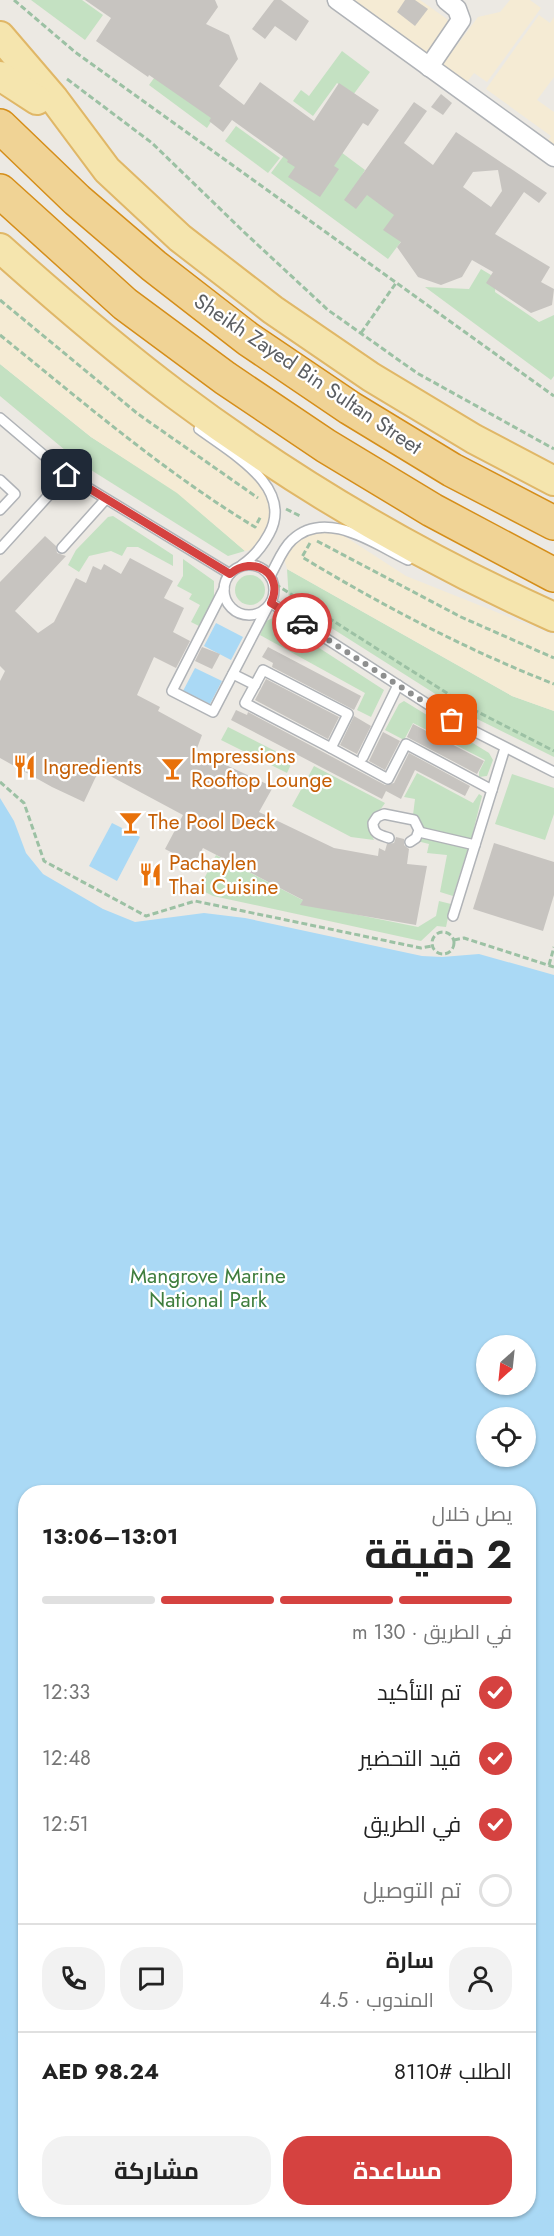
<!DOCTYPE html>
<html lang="ar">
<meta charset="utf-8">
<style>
body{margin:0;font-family:Jost,Cairo,sans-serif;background:#f2f2f2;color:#222;direction:rtl;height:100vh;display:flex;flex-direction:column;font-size:22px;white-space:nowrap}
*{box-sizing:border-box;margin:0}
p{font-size:20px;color:#767676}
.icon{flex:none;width:33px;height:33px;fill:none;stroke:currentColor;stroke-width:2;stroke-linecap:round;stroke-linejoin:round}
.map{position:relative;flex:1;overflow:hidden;direction:ltr}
.details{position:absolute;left:18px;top:1485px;width:518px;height:732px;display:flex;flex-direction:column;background:#fff;border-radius:24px;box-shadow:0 2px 4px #0004;direction:rtl}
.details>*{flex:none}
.needle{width:39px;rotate:207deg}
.buttons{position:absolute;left:476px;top:1335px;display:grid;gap:12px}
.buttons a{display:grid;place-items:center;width:60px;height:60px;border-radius:50%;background:#fff;box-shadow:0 2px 4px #0004;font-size:30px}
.pin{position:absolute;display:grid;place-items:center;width:51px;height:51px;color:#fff;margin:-26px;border-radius:12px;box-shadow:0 3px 9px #0006}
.courier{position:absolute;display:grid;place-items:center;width:60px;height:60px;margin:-30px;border:4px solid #d54240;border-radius:50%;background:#fff;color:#222;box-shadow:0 2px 8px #0007}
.headline em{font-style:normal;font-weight:700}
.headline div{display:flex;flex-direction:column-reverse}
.headline{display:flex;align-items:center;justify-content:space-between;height:102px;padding:0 24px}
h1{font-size:39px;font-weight:700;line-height:45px}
.bar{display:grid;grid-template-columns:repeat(4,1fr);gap:9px 6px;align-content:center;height:72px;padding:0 24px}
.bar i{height:8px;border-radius:4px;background:#e0e0e0}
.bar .selected{background:#d54240}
.bar p{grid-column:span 4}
.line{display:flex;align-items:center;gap:15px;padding:0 24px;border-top:2px solid #e0e0e0}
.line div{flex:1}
.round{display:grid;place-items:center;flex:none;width:63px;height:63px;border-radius:24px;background:#f2f2f2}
ol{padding:0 24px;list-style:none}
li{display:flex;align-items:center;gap:18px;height:66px}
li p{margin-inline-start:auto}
li .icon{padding:6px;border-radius:50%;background:#d54240;color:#fff;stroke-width:4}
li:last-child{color:#767676}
li i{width:33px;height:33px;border:3px solid #e0e0e0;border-radius:50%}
.primary-button{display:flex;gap:12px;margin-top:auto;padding:12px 24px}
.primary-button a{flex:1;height:69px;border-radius:24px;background:#d54240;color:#fff;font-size:24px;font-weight:700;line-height:69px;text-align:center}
.primary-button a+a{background:#f2f2f2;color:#222}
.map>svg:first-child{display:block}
.green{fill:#c4e1c2}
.sand{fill:#f5ebd4}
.water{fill:#aad9f5;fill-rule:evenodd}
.building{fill:#c7c4c0;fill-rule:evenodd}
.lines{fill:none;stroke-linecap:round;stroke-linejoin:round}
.lane-casing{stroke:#b0b3b7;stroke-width:12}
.street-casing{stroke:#b0b3b7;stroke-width:21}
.primary-casing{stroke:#e0b767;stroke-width:32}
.highway-casing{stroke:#d58e1a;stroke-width:36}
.path{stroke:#9cc1a4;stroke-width:3;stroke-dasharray:6 3;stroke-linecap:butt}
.lane{stroke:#fff;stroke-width:9}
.street{stroke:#fff;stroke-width:18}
.primary{stroke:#f5e5ae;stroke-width:28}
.highway{stroke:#f0d395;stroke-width:33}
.done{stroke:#8e8f8f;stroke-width:6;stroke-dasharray:0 10.8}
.route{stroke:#d54240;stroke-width:8}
.labels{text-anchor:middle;stroke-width:4.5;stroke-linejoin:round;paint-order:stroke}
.street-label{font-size:21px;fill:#5b5e62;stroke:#fff}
.food-label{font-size:21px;fill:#c56008;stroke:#fff;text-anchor:start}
.park-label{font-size:21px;fill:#3f7e3e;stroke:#fff}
</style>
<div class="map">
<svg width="554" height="2236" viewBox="0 0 554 2236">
<rect width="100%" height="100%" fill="#ece9e3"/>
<g class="green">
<polygon points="31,0 82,0 103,15 85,40"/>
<polygon points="342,51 370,72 353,95 337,83 313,116 293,101 301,90 309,96"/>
<polygon points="157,74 214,117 207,128 149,85"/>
<polygon points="236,126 280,158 268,173 225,141"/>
<polygon points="306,126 365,170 362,175 382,190 426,208 388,259 271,173"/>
<polygon points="481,269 496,278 495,292 539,322 554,315 554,376 551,380 425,287 469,289"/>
<polygon points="0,364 91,437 177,492 245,551 228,556 83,465 0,396"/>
<polygon points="113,516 173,555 173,566 138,547 127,547 122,556 111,551 89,556 79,572 68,565 76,550 108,517"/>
<polygon points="183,559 214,581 214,597 199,626 191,622 200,605 189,599 192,594 177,586 183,576"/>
<polygon points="287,569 512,696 554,711 554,757 467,714 289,601"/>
<circle cx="250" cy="590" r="15"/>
<polygon points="273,618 384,690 371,717 357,710 365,693 260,635 266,621"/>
<polygon points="404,701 489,753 493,760 487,776 479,777 479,772 485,760 413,723 404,740 385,730 399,704"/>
<polygon points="228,727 293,760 287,773 221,740"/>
<path d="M314,766l71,37c-10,16 -23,12 -11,37l-23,-3 -59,-31z"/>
<polygon points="417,773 473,803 479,794 482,796 471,840 425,829 413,815 415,799 404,797"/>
<polygon points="512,774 554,788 554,814 545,840 495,824"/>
<polygon points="425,838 468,848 453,896 440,892 447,855 427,853 429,844 417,841"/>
<polygon points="216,855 314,906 418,927 436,916 439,901 451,904 446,927 437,926 421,941 213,896 199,889"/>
</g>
<g class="sand">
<polygon points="344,0 420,0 447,19 452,31 437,53 421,55"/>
<polygon points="510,0 530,0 541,8 487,82 474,73 461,90 442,65 478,17 500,12"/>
<polygon points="539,15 550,23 554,17 554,77 537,100 554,112 554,155 543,148 551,136 486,89"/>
<polygon points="0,269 27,294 131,382 226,451 262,486 272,513 268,527 258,549 245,551 177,493 91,437 0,364"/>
<polygon points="335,530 406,576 554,635 554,711 512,696 287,569 284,558 295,534"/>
</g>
<g class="water">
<polygon points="216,623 243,637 231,660 204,646"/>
<polygon points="195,668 222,681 210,704 183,691"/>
<path d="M0,798l14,23 12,32 17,21 60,35 32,13 69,-9 41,5 177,38 20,1 37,-3 75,21v1261h-554zM486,1346h39v38h-39zM486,1418h39v38h-39zM528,1492v718h-502v-718z"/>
<polygon points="112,823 140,837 117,881 89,866"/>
</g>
<g class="building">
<polygon points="85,0 215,0 218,7 206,24 229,35 238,59 219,86 244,105 260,82 314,121 339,83 379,110 368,126 363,123 334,166 339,169 320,197 288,177 295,167 287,162 288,160 232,120 223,132 209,121 211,118 149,75 148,77 96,41 111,18"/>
<polygon points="274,0 281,0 309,21 296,41 275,26 265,39 252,29"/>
<polygon points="405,0 415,0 428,9 415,26 397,12"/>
<polygon points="441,94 452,103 443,115 431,107"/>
<path d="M414,102l13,9 -23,32 29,22 23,-33 91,61 -8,10 -15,-11 -29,42 55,33 -9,15 13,7 -2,16 -21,8 -45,-30 7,-11 -21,-12 -10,17 -21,8 -23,-8 -21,-30 4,-5 -18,-12 11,-15 -27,-20 -11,14 -12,-9zM498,170l4,21 -11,16 -28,-20 10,-15z"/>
<polygon points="45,536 56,546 57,553 66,556 15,611 38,633 54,622 76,578 86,583 93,566 101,570 104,564 121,574 130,558 173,581 164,598 184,608 173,632 190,641 176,668 154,657 137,695 160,707 158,711 202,735 196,751 273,787 259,812 334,848 378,856 379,848 385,851 387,844 394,843 396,837 404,839 404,845 409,849 407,864 427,866 416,925 300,905 303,900 203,848 194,864 165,849 183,815 99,770 84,802 52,787 0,758 0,681 5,671 0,666 0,582"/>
<polygon points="202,647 220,654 212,669 195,661"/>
<polygon points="268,647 361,696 354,710 272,667 273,663 262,657"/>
<polygon points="266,679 339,717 328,739 255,700"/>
<polygon points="236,710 247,715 248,712 385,785 394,783 409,753 470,786 465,796 415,770 401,799 386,791 382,799 231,720"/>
<polygon points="354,716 371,726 357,754 340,745"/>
<polygon points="413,724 484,761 477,774 407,737"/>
<polygon points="383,732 400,741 385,770 369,761"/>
<polygon points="494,843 554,862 554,895 543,931 473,909"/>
</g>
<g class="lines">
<defs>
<g id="lane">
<polyline points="0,418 67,475 230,574"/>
<path d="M199,429c32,24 96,58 70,105 -7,13 -14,22 -27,31"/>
<polyline points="0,480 15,494 0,510"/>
<polyline points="62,548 105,500"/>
<polyline points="0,549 67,475"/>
<circle cx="249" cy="590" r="25"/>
<path d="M270,576c7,-12 12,-27 22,-36 34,-32 82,4 116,20"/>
<polyline points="224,589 172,691 213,712 267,608"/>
<polyline points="271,603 452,720 554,772"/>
<polygon points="263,670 348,714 331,748 245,703"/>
<polyline points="233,674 255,685"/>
<polyline points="331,748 388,779 406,744 492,790"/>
<polyline points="363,757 398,685"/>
<polyline points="419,832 475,845"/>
<path d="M389,838c-9,-3 -16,-4 -16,-15l4,-6 7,-3 30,6 5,10 -3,8 -6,4"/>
<polyline points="453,916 505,748"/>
</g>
<g id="street">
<polyline points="337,0 554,157"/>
<polyline points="429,67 461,20 457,9 446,0"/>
</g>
<g id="primary">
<polyline points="0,36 54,99 107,170 180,238 273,310 371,377 474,439 554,481"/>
<polyline points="0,76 37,100"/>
<path d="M0,248c57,51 114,100 175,146 116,87 246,164 379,223"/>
</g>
<g id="highway">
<polyline points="0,126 77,200 154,266 248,339 350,408 452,470 554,523"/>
<polyline points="0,191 125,304 225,378 326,446 432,510 554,575"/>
</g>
</defs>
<use href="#lane" class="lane-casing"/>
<use href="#street" class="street-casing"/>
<use href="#primary" class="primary-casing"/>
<use href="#highway" class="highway-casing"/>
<g class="path">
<polyline points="14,0 75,52 554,396"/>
<polyline points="67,79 152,143 245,233 328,310 417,373 554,449"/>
<polyline points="0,300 138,414 258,498"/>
<polyline points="361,333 396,283"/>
<path d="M0,335c83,67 164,137 255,192l6,-11"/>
<polyline points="286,509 302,517"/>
<polyline points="317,541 461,617 554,658"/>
<path d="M310,543l-8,14c81,49 165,93 252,127"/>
<polyline points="275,584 472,709 554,751"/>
<polyline points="0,782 24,803 44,861 146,916 195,901 421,948 432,946"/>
<circle cx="443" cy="943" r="11"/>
<polyline points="454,940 464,938 554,967"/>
<polyline points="549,965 554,947"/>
</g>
<use href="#lane" class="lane"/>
<use href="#street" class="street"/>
<use href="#primary" class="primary"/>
<use href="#highway" class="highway"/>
</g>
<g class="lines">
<polyline class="done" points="302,623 452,720"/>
<path class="route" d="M67,475l163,99c23,-20 55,0 41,29l31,20"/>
</g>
<defs>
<symbol id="restaurant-bare" viewBox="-9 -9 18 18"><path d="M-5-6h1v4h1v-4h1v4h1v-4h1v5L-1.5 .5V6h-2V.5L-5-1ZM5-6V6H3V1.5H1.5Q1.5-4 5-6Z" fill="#e8710a" stroke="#fff" stroke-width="2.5" paint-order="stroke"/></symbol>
<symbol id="bar-bare" viewBox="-9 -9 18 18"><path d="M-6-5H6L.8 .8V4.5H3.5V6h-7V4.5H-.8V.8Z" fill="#e8710a" stroke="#fff" stroke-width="2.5" paint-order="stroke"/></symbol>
</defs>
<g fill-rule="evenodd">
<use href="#restaurant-bare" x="8" y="750" width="33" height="33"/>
<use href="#bar-bare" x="156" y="752" width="33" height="33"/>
<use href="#bar-bare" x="114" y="806" width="33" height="33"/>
<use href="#restaurant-bare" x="134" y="858" width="33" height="33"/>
</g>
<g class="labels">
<g class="street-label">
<text transform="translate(308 374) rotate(34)" y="7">Sheikh Zayed Bin Sultan Street</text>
</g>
<g class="food-label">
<text x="191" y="763">Impressions<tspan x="191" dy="24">Rooftop Lounge</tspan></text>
<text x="43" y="774">Ingredients</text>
<text x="148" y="829">The Pool Deck</text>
<text x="169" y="870">Pachaylen<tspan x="169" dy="24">Thai Cuisine</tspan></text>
</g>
<g class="park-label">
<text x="208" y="1283">Mangrove Marine<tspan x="208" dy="24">National Park</tspan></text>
</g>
</g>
</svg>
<div class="buttons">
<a><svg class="needle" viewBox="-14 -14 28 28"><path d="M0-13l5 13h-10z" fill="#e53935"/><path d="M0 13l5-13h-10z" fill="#767676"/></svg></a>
<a><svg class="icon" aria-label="locate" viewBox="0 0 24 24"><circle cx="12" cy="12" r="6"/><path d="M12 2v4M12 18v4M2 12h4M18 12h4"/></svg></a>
</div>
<div class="pin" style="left:452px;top:720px;background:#ea580c"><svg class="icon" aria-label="bag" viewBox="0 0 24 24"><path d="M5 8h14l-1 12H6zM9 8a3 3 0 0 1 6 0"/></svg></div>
<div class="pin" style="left:67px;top:475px;background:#1f2937"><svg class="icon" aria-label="home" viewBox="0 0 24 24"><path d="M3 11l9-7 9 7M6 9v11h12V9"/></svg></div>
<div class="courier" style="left:302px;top:623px"><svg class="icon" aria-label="car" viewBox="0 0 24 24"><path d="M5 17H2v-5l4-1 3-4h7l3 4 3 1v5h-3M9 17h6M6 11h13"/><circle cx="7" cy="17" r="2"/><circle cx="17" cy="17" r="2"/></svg></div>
<section class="details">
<div class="headline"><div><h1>2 دقيقة</h1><p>يصل خلال</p></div><em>13:01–13:06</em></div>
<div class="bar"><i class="selected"></i><i class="selected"></i><i class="selected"></i><i></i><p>في الطريق · 130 m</p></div>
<ol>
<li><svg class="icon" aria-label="check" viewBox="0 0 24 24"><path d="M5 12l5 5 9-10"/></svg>تم التأكيد<p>12:33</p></li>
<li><svg class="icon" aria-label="check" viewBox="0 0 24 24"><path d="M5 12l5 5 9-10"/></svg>قيد التحضير<p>12:48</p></li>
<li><svg class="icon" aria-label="check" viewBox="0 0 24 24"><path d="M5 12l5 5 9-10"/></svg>في الطريق<p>12:51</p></li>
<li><i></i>تم التوصيل</li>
</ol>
<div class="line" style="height:108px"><a class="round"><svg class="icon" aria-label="person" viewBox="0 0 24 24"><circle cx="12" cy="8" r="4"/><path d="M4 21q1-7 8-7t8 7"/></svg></a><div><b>سارة</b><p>المندوب · 4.5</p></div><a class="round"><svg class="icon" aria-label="chat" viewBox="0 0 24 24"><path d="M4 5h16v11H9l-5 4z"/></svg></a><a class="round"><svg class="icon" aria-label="phone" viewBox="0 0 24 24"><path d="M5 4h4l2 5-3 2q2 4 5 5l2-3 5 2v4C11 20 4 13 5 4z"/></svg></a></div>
<div class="line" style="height:78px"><div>الطلب #8110</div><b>AED 98.24</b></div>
<div class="primary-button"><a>مساعدة</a><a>مشاركة</a></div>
</section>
</div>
